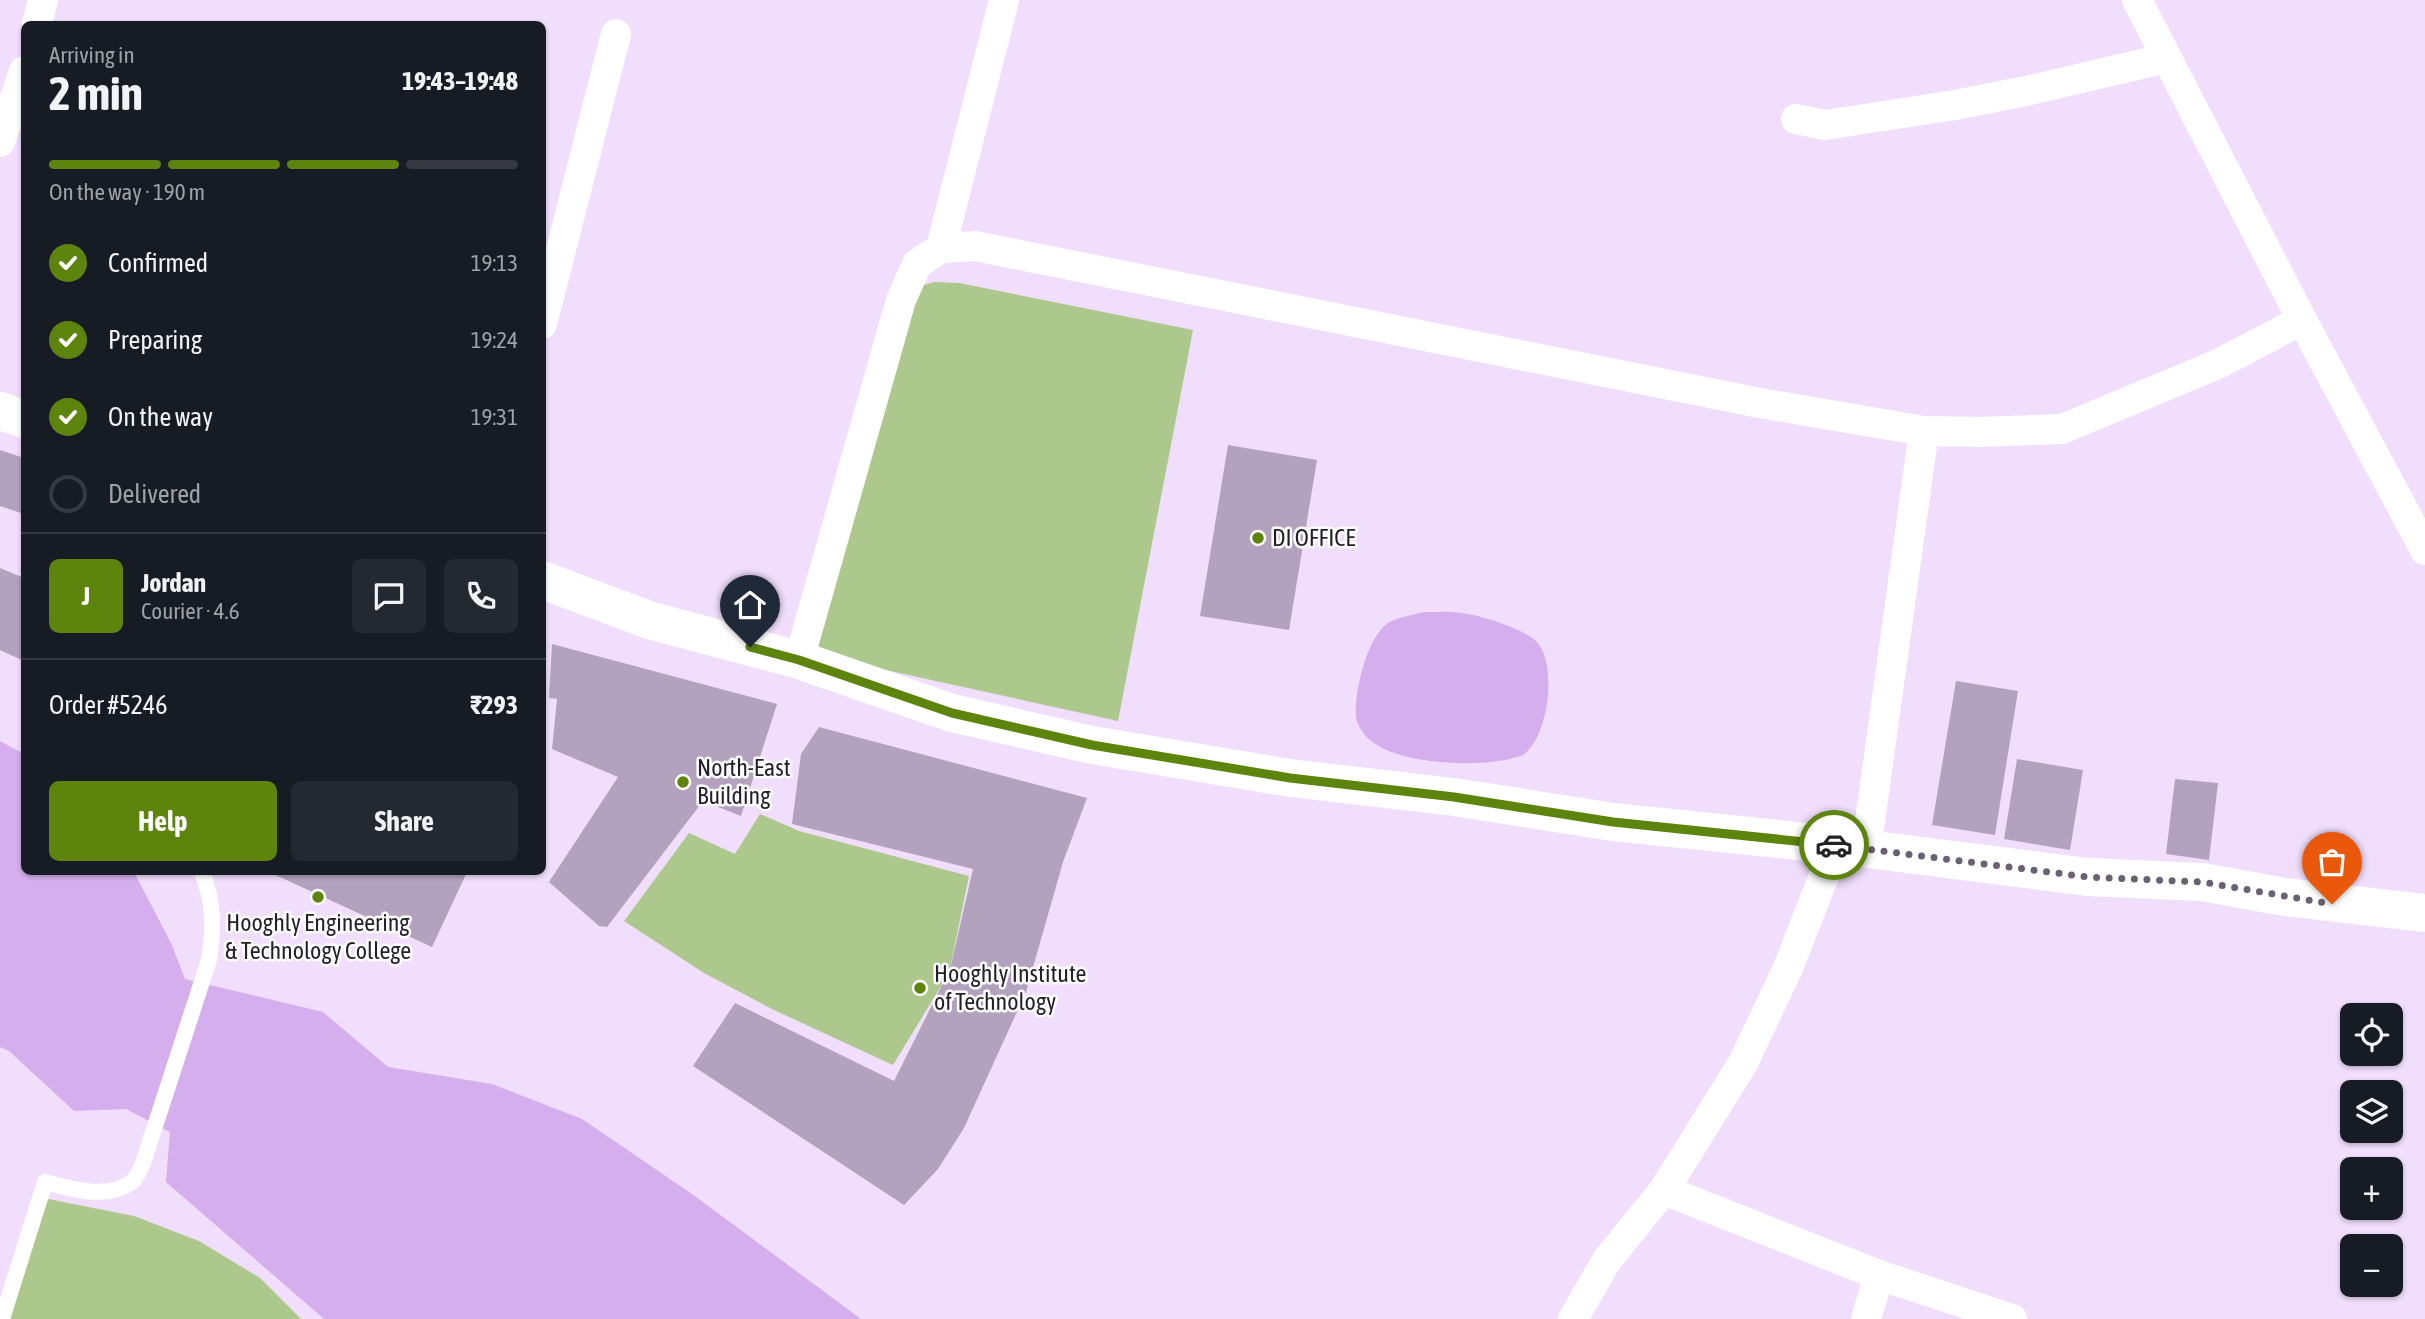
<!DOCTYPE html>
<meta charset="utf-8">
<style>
body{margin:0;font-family:"Asap Condensed",sans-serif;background:#242831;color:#f1f3f6;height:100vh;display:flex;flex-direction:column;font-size:26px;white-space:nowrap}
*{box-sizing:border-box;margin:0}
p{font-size:23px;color:#9ea1a6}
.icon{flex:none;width:38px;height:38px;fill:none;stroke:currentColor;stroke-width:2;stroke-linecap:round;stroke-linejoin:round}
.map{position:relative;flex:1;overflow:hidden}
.sheet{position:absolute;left:21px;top:21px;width:525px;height:854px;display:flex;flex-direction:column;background:#171b24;border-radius:10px;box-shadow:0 2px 5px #0004}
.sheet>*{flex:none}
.controls{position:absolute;left:2340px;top:1003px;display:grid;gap:14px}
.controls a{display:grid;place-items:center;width:63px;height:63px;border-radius:10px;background:#171b24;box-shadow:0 2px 5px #0004;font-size:35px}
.pin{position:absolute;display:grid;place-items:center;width:60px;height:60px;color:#fff;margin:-72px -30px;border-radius:50% 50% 50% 0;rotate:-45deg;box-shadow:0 0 7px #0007}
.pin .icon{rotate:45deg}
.courier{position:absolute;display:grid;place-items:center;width:70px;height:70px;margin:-35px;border:5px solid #5d850e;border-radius:50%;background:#fff;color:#222;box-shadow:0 2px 9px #0007}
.headline em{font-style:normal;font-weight:700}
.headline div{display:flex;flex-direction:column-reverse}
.headline{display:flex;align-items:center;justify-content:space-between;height:119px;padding:0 28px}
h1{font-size:46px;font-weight:700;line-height:52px}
.bar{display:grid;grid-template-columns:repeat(4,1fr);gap:10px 7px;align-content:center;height:84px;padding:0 28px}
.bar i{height:9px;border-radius:5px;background:#363941}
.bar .on{background:#5d850e}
.bar p{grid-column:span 4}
.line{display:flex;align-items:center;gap:18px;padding:0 28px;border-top:2px solid #363941}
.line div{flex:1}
.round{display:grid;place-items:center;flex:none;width:74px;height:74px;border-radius:10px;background:#242831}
ol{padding:0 28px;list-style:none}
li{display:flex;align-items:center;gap:21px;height:77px}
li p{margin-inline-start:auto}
li .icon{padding:7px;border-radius:50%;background:#5d850e;color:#fff;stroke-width:4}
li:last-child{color:#9ea1a6}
li i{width:38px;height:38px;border:4px solid #363941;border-radius:50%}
.action{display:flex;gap:14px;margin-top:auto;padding:14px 28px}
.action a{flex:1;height:80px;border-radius:10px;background:#5d850e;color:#fff;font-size:28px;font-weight:700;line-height:80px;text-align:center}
.action a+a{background:#242831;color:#f1f3f6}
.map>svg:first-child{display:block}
.green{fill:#adc88c}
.water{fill:#d5afed}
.building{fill:#b3a2be}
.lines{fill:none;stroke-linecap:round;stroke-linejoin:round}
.lane{stroke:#fff;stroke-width:16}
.street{stroke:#fff;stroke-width:30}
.secondary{stroke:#fff;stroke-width:38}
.done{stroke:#6c6173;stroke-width:7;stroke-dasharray:0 12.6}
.route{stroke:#5d850e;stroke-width:9}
.poi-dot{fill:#5d850e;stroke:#fff;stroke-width:2.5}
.labels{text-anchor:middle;stroke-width:5;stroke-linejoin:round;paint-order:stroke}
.poi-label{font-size:24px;fill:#251e29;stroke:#fff;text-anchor:start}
</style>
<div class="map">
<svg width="2425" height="1319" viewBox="0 0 2425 1319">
<rect width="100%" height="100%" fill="#f0defc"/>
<g class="green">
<polygon points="934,282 959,283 1193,330 1118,721 808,653 918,287"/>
<polygon points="760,814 799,831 969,876 949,973 893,1065 774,1010 704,973 624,921 689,833 735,854"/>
<polygon points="48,1199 134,1216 199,1241 260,1278 301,1319 6,1319"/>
</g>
<g class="water">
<path d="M1424,612c12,0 25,-1 37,1 19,2 61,15 75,28 22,22 13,96 -13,114 0,0 -9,3 -10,3 -34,10 -124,7 -148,-23 -4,-5 -9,-13 -9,-19 -2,-24 11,-79 32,-93 9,-6 25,-8 36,-11z"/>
<polygon points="0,741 24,754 24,872 134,872 172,945 185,979 323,1012 388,1067 492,1084 582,1119 692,1194 861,1319 324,1319 166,1182 170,1132 126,1109 74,1111 9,1051 0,1047"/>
</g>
<g class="building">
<polygon points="1228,445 1317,460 1289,630 1200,616"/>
<polygon points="0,450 24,458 24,514 0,506"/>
<polygon points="0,568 24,578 24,661 0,650"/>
<polygon points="552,644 777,704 741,816 703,801 607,927 599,926 549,882 618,777 552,749 557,699 549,698"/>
<polygon points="1956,681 2018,691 1995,835 1932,825"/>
<polygon points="819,727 1087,798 1063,862 1026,992 964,1128 938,1169 904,1205 693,1066 735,1003 894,1081 950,969 973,869 792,824 801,754"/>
<polygon points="2017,759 2083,770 2070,850 2004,839"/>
<polygon points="2175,779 2218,783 2209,860 2166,854"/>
<polygon points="269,872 467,872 432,947"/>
</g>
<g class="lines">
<path class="lane" d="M2,1319l43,-137c26,7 62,18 87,0 5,-4 8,-13 11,-19l66,-203c5,-31 5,-58 -7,-88"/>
<g class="street">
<polyline points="2137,0 2302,320 2425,550"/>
<polyline points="37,24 43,0"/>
<polyline points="1796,119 1825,125 1955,105 2026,91 2167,58"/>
<polyline points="0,142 24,71"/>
<polyline points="941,248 1004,0"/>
<polyline points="542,324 616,34"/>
<polyline points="799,660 901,300 917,264 941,248 975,246 1760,403 1924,431 1981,432 2062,429 2218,364 2302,320"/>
<polyline points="1866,850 1924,431"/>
<polyline points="1664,1190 1879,1275 2012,1319"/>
<polyline points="1573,1319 1607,1260 1664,1190 1743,1063 1788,968 1836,845"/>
<polyline points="1866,1319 1879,1275"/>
</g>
<g class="secondary">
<polyline points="0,411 24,419"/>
<polyline points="542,580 652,621 799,660 952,713 1092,745 1290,778 1454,797 1613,822 1836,845 2088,877 2202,882 2285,897 2425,913"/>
</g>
</g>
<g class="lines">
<polyline class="done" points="1834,845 2088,877 2202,882 2332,904"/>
<polyline class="route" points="750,647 799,660 952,713 1092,745 1290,778 1454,797 1613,822 1834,845"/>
</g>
<g class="poi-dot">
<circle cx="1258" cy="538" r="7"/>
<circle cx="683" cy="782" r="7"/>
<circle cx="318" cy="897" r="7"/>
<circle cx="920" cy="988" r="7"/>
</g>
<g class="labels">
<g class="poi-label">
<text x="1272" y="546">DI OFFICE</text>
<text x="697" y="776">North-East<tspan x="697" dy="28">Building</tspan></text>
<text x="318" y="931" text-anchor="middle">Hooghly Engineering<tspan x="318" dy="28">&amp; Technology College</tspan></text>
<text x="934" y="982">Hooghly Institute<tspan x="934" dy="28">of Technology</tspan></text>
</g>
</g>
</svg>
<div class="controls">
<a><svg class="icon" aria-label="locate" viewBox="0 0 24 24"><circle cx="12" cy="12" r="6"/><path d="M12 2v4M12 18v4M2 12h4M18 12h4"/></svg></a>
<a><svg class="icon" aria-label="layers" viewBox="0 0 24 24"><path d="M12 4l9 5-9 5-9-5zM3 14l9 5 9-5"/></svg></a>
<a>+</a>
<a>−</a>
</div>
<div class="pin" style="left:2332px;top:904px;background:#ea580c"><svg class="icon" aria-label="bag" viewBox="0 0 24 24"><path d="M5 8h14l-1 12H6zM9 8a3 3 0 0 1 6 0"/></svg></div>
<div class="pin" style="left:750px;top:647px;background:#1f2937"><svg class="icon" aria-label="home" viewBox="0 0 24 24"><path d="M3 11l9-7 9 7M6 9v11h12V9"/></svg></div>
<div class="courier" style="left:1834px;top:845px"><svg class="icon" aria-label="car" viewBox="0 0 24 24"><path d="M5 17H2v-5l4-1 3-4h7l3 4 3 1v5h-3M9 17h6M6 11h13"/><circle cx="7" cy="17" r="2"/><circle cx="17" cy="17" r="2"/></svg></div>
<section class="sheet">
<div class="headline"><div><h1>2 min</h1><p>Arriving in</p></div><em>19:43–19:48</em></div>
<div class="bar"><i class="on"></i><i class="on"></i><i class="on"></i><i></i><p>On the way · 190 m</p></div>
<ol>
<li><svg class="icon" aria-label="check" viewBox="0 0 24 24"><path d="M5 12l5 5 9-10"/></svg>Confirmed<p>19:13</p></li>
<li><svg class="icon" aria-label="check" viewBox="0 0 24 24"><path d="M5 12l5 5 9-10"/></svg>Preparing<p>19:24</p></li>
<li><svg class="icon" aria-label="check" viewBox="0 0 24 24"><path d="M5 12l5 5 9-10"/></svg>On the way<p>19:31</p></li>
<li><i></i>Delivered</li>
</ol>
<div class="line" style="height:126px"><b class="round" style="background:#5d850e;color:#fff">J</b><div><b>Jordan</b><p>Courier · 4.6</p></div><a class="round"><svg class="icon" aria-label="chat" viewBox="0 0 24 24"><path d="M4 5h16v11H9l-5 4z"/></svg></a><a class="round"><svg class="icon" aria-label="phone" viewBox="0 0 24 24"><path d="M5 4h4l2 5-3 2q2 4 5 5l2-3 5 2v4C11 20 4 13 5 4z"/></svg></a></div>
<div class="line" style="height:91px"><div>Order #5246</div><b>₹293</b></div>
<div class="action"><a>Help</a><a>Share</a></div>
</section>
</div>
